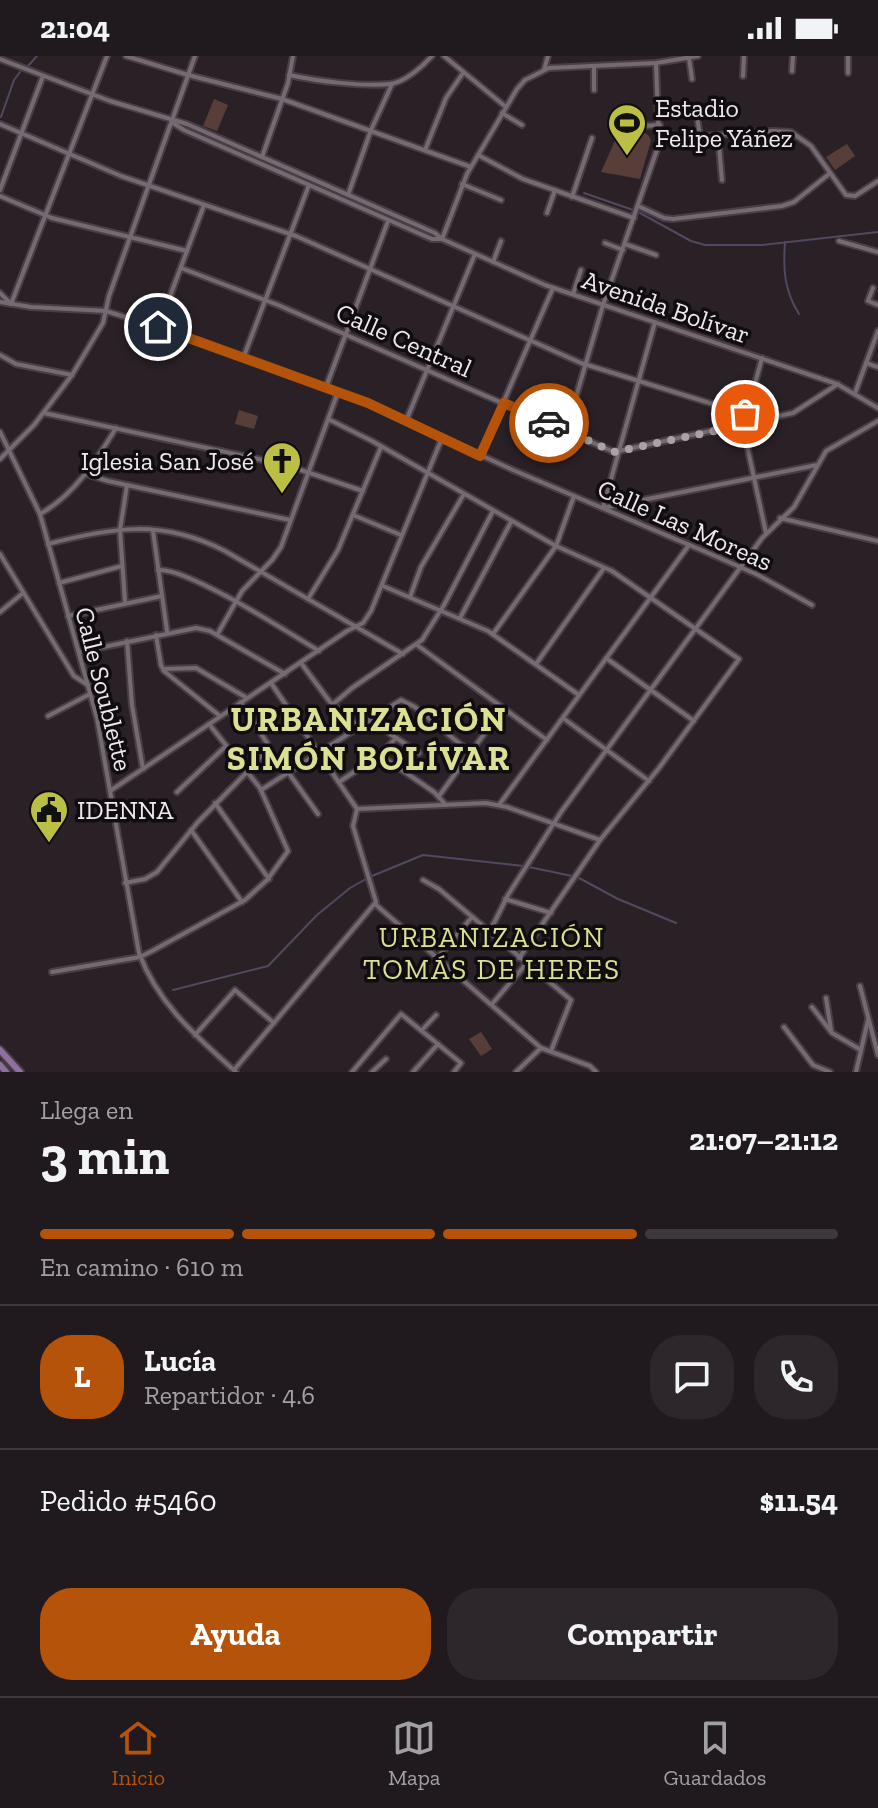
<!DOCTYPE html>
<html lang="es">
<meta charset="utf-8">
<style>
body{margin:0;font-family:"Zilla Slab",serif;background:#2d262a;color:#f1f3f6;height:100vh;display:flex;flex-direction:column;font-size:30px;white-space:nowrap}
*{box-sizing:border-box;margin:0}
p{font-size:26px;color:#a2a0a4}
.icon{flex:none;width:44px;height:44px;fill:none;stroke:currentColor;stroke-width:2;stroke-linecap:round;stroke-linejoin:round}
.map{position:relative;height:1016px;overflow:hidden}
.sheet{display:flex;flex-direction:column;background:#20191d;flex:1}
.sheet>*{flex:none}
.pin{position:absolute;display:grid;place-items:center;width:68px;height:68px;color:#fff;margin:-34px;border:4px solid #fff;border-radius:50%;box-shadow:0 2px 8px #0007}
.courier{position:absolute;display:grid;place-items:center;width:80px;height:80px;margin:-40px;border:6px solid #b45309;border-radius:50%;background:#fff;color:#222;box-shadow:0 2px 10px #0007}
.headline em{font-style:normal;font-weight:700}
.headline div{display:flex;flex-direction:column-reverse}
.headline{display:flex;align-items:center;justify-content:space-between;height:136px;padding:0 40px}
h1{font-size:52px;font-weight:700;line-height:60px}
.bar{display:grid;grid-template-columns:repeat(4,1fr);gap:12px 8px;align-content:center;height:96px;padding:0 40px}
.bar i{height:10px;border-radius:6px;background:#3d383b}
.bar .selected{background:#b45309}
.bar p{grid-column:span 4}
.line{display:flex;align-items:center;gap:20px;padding:0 40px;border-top:2px solid #3d383b}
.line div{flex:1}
.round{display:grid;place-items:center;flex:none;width:84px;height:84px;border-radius:32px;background:#2d262a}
.primary-button{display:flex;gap:16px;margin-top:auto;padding:16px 40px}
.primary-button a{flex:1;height:92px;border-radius:32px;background:#b45309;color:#fff;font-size:32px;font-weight:700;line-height:92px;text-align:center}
.primary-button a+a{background:#2d262a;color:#f1f3f6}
.status{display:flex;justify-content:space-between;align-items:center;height:56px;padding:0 40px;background:#20191d;direction:ltr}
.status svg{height:22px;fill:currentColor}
.tab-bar{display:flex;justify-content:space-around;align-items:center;height:112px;border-top:2px solid #3d383b;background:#20191d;font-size:22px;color:#a2a0a4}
.tab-bar a{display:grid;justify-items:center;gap:4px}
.tab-bar .selected{color:#b45309}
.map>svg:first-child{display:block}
.green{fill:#573e39}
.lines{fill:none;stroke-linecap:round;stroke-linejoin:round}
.stream{stroke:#4e4a5f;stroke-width:2}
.street-casing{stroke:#473f45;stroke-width:8}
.primary-casing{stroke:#473f45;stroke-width:10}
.street{stroke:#766a72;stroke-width:4}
.primary{stroke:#8e6fa0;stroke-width:6}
.done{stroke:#aaa2a7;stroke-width:8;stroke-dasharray:0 14.4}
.route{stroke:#b45309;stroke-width:10}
.labels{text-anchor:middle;stroke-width:7;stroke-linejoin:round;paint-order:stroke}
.poi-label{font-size:26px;fill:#efe8ec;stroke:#100c0f;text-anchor:start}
.street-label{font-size:26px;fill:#efe8ec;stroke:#100c0f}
.neighbourhood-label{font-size:28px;letter-spacing:2px;fill:#dbe092;stroke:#100c0f}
.district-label{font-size:34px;font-weight:bold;letter-spacing:2px;fill:#dbe092;stroke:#100c0f}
</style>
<div class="status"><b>21:04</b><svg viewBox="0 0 49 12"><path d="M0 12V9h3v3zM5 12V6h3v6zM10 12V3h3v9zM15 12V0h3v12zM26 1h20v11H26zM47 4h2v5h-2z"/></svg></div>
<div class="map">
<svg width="878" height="1016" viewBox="0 0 878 1016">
<rect width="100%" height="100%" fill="#2a2127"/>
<g class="green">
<polygon points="214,43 228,49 217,75 203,70"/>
<polygon points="645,77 649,80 651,85 640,123 601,116 618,78"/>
<polygon points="847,88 855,100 835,114 826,101"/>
<polygon points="239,354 258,360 254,373 235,368"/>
<polygon points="481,976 492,993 481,1000 469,983"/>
</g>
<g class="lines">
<g class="stream">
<polyline points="28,10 37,0"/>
<polyline points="1,61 14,24 20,16"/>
<polyline points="584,137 633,154"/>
<polyline points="640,157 691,185 705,189 761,189 878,176"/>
<path d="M785,186c-2,27 -1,48 14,72"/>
<polyline points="529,811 572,820"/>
<polyline points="372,820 423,799 523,810"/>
<polyline points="579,822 618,843 676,867"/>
<polyline points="173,934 268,910 317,859 350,832 366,823"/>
</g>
<defs>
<g id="street">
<polyline points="126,0 188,19 282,43 471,111"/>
<polyline points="444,0 506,51"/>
<polyline points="689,2 692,23"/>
<polyline points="0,3 110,45 187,68 435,177 442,183 545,229 837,328 878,352"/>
<polyline points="594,11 594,34"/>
<polyline points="544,14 548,0"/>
<polyline points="792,15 793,0"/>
<polyline points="848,17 848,0"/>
<path d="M289,19c28,6 74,12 101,9 15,-2 32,-17 42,-28"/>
<polyline points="743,20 744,0"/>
<polyline points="502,57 522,69"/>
<polyline points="697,61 700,80"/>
<polyline points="173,67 184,74 432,183 440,183"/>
<polyline points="0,68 121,120 296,180 581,307 745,358"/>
<polyline points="626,71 660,69"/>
<polyline points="718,79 722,124"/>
<polyline points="660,83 773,75 791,76 811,90 846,139 855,140 878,125"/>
<polyline points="425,94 446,42 463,17"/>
<polyline points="478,99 523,123 634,162"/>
<polyline points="262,101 288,27 293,0"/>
<polyline points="462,128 501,144"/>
<polyline points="0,134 43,20"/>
<polyline points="348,139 371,74 392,28"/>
<polyline points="0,140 52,162 187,195"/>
<polyline points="572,141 592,82"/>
<polyline points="638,150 664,162 673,163 782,150 794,146 829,118"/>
<polyline points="547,157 555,134"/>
<polyline points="442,183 467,118 517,33 525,24 549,12 656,7 698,0"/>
<polyline points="839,185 878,196"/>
<polyline points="605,187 623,194"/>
<polyline points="625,188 656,199"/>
<polyline points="493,206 501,185"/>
<polyline points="181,212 278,249 614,396 793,357 838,328"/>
<polyline points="873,232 868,245 878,249"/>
<polyline points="0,237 11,248 107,0"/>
<polyline points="573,238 581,214"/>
<polyline points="0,246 31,251 106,255 198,284 286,316 368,347 513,414 713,499 758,519 812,549"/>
<polyline points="655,266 603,452 817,409"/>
<polyline points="159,270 204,149"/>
<polyline points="0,299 16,308 72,319"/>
<polyline points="244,300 309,129"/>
<polyline points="762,302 743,371 766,477"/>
<polyline points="866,307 878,311"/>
<polyline points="326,331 388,165"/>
<polyline points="855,337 878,275"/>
<polyline points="44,357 286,409 363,435"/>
<polyline points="328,363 372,385 556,490 612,515 739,603 659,712 600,784 519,902"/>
<polyline points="406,365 475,198"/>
<polyline points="566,375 603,249 659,88 656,7"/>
<path d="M0,376l40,82 57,204 42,235c19,51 57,83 97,119"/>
<polyline points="480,400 553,232"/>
<polyline points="0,403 34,369 72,319 103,267 109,240 195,0"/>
<polyline points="86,418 108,425 290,464"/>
<path d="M40,458c34,-19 56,-53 76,-86"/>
<polyline points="353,459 401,479"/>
<polyline points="780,462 878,485"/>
<polyline points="153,475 167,575"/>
<path d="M48,488c65,-17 114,-25 177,7l178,103"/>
<polyline points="0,498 74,620 88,629"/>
<path d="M158,514c29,-3 131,63 161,81"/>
<polyline points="59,527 122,510"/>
<polyline points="383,530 488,575 579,639"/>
<polyline points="410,541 421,511 464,438"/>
<polyline points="308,543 338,494 381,391"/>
<polyline points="125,546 120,474 127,429"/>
<polyline points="0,556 23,537"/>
<polyline points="68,560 162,540"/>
<polyline points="460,562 511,466"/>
<polyline points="493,578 556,490 574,440"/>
<polyline points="156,579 161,609 164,615 220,660"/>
<polyline points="217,579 242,535 272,504 281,491 338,336"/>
<polyline points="127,585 132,649 143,713"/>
<polyline points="417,589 547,684"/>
<polyline points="79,596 196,572 210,575 285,618"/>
<polyline points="606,602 694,665"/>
<polyline points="301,607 330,646 358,670"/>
<polyline points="536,608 604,512"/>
<polyline points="163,613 196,612 247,642"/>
<polyline points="271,627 357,753"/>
<polyline points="332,649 352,632 422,584 444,549 493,455"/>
<polyline points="48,660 90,638"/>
<polyline points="563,662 649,725"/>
<polyline points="369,664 419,697"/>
<polyline points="380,699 434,736 445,748"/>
<polyline points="288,716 318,758"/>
<polyline points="339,726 380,699 396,682"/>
<polyline points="261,734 401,644 415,651 471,697"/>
<polyline points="110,735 347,575 363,567 371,555 442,382"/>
<polyline points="177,736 226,690"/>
<polyline points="439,740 503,652"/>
<polyline points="215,747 269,823"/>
<polyline points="499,749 689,489"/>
<polyline points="357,753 486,747 507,751 600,784"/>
<polyline points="191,774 242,846"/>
<polyline points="423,824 439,833 571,944 551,995"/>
<polyline points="125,827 145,823 157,816 198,766 255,708 267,692 267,687 241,646"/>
<polyline points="505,843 551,857"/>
<polyline points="375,848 541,992 590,1010 596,1016"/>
<polyline points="489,877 508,839 561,756 762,482 794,451 826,395 878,365"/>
<polyline points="438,901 472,861"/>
<polyline points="52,916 140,901 152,895 245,844 267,824 288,795 260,732 209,668"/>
<polyline points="860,930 878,999"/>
<polyline points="826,942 831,974"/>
<polyline points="492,948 526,908"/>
<polyline points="812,951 832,977 861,994"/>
<polyline points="784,971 813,1009 830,1016"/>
<polyline points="422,974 436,959"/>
<polyline points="195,979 235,934 274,967"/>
<polyline points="234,1014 376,846 353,770 357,753"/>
<polyline points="352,1016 401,958 461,1007 454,1016"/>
<polyline points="372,1016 386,1003"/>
<polyline points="413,1016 438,988"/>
<polyline points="516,1016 541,992"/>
<polyline points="856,1016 868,964"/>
</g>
<g id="primary">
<polyline points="0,994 20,1016"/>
<polyline points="0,1009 6,1016"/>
</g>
</defs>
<use href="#street" class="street-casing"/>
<use href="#primary" class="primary-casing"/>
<use href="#street" class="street"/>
<use href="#primary" class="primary"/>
</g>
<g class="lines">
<polyline class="done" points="549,367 614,396 743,369 745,358"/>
<polyline class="route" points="158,271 368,347 480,400 504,347 549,367"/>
</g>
<defs>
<symbol id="stadium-pin" viewBox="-11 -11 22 30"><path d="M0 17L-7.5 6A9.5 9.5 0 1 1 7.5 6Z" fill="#bbc044" stroke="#100c0f"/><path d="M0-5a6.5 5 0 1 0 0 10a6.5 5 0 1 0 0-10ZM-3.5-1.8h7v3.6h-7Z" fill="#111"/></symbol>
<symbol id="church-pin" viewBox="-11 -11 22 30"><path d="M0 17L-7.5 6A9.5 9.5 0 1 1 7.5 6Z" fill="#bbc044" stroke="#100c0f"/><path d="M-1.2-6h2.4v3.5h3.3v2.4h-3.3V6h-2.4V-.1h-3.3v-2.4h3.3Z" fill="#111"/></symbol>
<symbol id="civic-pin" viewBox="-11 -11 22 30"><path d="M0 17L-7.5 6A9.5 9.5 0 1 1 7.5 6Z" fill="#bbc044" stroke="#100c0f"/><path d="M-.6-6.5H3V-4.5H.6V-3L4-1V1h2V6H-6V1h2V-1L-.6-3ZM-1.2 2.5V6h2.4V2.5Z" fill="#111"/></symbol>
</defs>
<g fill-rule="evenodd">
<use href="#stadium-pin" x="605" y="45" width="44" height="60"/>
<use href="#church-pin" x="260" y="383" width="44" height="60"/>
<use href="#civic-pin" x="27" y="732" width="44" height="60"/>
</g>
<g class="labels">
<g class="poi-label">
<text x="655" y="61">Estadio<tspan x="655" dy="30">Felipe Yáñez</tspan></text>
<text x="254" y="414" text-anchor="end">Iglesia San José</text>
<text x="77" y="763">IDENNA</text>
</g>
<g class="street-label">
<text transform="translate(666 251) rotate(19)" y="9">Avenida Bolívar</text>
<text transform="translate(404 284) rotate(24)" y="9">Calle Central</text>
<text transform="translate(685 469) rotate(24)" y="9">Calle Las Moreas</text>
<text transform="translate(104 633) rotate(76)" y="9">Calle Soublette</text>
</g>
<g class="neighbourhood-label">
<text x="492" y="891">URBANIZACIÓN<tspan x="492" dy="32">TOMÁS DE HERES</tspan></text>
</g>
<g class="district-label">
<text x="369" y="675">URBANIZACIÓN<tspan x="369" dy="39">SIMÓN BOLÍVAR</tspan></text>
</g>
</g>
</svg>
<div class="pin" style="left:745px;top:358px;background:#ea580c"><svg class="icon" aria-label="bag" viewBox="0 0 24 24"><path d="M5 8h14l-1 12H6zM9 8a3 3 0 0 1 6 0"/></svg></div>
<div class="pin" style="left:158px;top:271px;background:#1f2937"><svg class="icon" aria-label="home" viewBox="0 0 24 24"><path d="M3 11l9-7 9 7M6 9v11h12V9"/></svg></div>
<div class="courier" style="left:549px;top:367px"><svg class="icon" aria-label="car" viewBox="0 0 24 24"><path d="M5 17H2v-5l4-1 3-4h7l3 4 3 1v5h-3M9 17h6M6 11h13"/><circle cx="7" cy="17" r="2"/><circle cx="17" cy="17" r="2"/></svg></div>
</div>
<section class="sheet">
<div class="headline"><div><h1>3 min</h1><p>Llega en</p></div><em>21:07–21:12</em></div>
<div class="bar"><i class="selected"></i><i class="selected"></i><i class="selected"></i><i></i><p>En camino · 610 m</p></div>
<div class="line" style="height:144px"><b class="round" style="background:#b45309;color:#fff">L</b><div><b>Lucía</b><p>Repartidor · 4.6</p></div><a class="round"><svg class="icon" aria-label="chat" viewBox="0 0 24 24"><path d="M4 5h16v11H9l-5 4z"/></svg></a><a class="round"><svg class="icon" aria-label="phone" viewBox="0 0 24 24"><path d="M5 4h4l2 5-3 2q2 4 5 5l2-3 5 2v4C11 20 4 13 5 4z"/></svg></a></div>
<div class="line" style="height:104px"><div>Pedido #5460</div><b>$11.54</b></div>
<div class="primary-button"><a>Ayuda</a><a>Compartir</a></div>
</section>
<nav class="tab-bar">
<a class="selected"><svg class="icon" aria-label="home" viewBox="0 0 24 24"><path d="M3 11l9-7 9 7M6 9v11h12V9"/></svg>Inicio</a>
<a><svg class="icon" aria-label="map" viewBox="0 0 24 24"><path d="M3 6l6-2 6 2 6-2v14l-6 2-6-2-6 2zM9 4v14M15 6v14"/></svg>Mapa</a>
<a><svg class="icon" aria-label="saved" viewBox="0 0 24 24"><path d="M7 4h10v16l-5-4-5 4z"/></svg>Guardados</a>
</nav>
